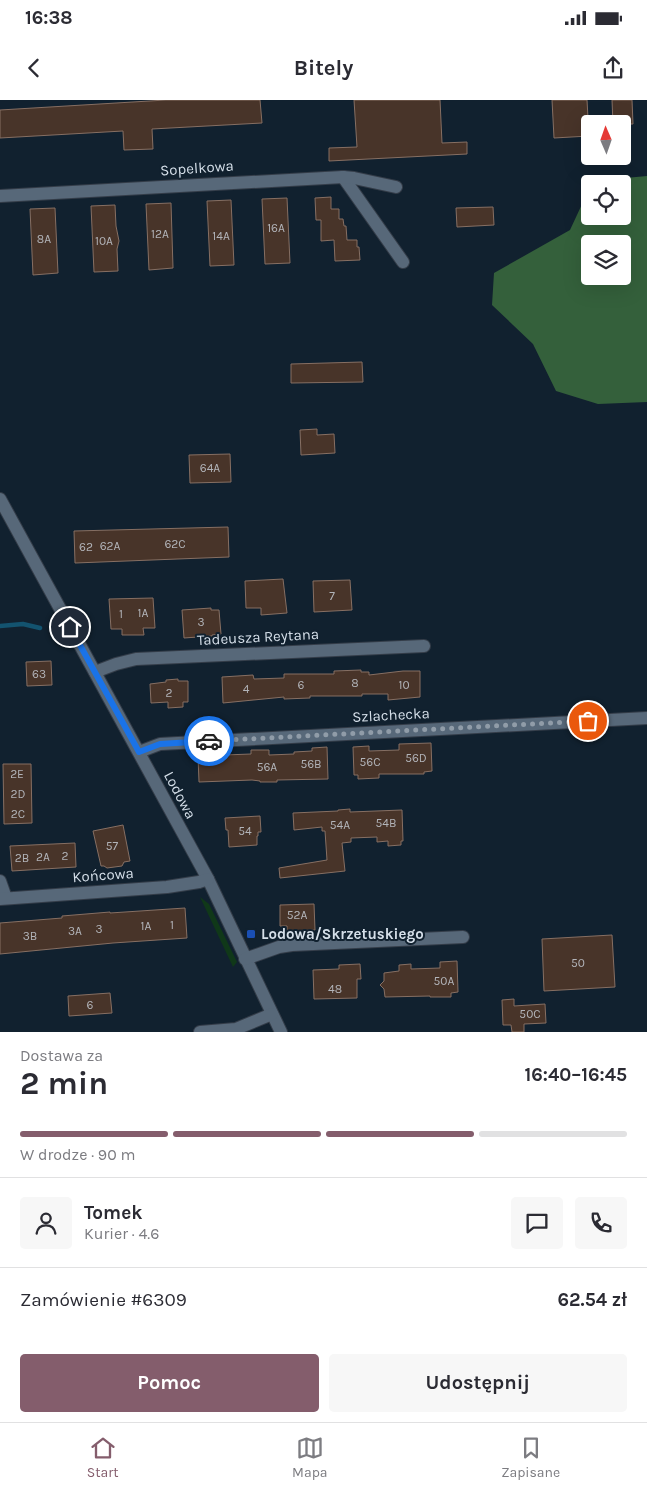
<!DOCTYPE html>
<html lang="pl">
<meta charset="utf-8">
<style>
body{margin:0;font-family:Karla,sans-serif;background:#f7f7f7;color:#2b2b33;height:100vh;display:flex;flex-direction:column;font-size:19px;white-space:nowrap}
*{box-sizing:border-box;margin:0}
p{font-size:16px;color:#7c7c81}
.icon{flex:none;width:28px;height:28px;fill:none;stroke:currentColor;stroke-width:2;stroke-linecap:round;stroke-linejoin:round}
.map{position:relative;height:932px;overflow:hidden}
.drawer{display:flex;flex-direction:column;background:#fff;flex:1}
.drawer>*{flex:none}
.needle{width:32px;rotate:358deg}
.buttons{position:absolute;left:581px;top:15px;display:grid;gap:10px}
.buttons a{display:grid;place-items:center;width:50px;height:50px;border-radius:5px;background:#fff;box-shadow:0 5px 20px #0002;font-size:25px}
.pin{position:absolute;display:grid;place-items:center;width:42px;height:42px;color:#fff;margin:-21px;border:2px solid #fff;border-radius:50%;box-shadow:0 1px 5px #0007}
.courier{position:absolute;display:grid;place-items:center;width:50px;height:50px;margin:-25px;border:4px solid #1a73e8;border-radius:50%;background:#fff;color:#222;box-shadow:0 1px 6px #0007}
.summary em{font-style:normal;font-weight:700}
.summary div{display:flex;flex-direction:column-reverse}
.summary{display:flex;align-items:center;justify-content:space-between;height:85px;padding:0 20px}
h1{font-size:32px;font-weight:700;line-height:38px}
.bar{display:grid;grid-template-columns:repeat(4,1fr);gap:8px 5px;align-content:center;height:60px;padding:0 20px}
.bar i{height:6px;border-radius:4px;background:#e1e1e2}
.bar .on{background:#845d6c}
.bar p{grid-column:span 4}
.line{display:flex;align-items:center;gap:12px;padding:0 20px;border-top:1px solid #e1e1e2}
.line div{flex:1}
.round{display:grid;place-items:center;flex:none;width:52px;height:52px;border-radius:5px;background:#f7f7f7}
.primary-button{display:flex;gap:10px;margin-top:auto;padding:10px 20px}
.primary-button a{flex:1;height:58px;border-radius:5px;background:#845d6c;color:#fff;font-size:20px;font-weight:700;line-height:58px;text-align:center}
.primary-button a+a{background:#f7f7f7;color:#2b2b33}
.status{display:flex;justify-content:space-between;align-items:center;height:35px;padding:0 25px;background:#fff;direction:ltr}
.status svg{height:14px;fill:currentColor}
header{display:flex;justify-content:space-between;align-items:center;height:65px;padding:0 20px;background:#fff;font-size:22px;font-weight:700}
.menu{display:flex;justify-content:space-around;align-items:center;height:70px;border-top:1px solid #e1e1e2;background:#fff;font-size:14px;color:#7c7c81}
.menu a{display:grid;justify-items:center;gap:2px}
.menu .on{color:#845d6c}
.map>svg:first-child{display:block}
.green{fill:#103819}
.forest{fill:#34603b;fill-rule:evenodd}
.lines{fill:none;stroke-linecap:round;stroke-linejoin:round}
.stream{stroke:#13536f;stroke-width:4.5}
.building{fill:#483429;stroke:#866f63}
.minor-casing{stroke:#343d49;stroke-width:14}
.minor{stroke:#576879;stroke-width:12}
.done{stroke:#909ca8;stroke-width:5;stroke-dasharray:0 9}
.route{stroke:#1a73e8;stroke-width:6}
.transit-dot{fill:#1a4fb4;stroke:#11212f;stroke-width:2}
.labels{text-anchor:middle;stroke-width:4;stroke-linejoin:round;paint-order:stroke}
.number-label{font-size:12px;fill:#b2b4b9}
.street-label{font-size:15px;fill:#d5dfe9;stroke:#11212f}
.poi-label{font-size:15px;font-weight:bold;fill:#d5dfe9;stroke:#11212f;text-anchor:start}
</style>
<div class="status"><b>16:38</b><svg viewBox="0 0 49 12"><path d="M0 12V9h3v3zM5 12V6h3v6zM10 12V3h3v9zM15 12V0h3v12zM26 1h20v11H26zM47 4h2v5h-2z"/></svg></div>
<header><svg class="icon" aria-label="back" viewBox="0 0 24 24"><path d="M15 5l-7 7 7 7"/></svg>Bitely<svg class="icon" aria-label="share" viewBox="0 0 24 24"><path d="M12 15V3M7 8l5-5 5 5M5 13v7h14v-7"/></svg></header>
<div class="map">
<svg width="647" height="932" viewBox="0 0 647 932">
<rect width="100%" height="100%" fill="#11212f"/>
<polygon class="green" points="200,797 209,804 237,862 233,867"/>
<path class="forest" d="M647,76v226l-49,2 -42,-13 -23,-47 -41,-39 2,-32 76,-43 20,-43v29h32v-32h-30l1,-3zM590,144h32v32h-32z"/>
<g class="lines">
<polyline class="stream" points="0,526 23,524 40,528"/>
</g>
<g class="building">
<polygon points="166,0 260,0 262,23 152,29 153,49 124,50 123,31 0,38 0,10"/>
<polygon points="354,0 440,0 442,43 467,42 467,54 329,61 329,48 357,47"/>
<polygon points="552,0 587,0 589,36 554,38"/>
<polygon points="612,0 632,0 633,24 613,24"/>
<polygon points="331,97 331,109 339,109 339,119 343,119 344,126 346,126 347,140 357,140 357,147 359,147 360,160 335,161 334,140 321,141 321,120 316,120 315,98"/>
<polygon points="287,98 290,163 265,164 262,99"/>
<polygon points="231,100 234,165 210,166 207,101"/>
<polygon points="171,103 173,168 149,170 146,104"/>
<polygon points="115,105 116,126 119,141 117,149 118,171 94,172 91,106"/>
<polygon points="493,107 494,125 457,127 456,108"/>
<polygon points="55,108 58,173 33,175 30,109"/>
<polygon points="362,262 363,282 291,283 291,264"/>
<polygon points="317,329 317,335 334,334 335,353 301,355 300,330"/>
<polygon points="230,354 231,382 190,383 189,355"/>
<polygon points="228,427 229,457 75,463 74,431"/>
<polygon points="283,479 287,513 261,515 261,508 246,508 245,481"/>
<polygon points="350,480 352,510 314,512 313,481"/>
<polygon points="153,498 155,528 143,528 144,535 122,535 122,529 111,529 109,499"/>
<polygon points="211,508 211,510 219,510 221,534 212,535 212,536 184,538 182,510"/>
<polygon points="51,561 52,585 27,586 26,562"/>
<polygon points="361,570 361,572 369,572 369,575 403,571 420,571 420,597 388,600 388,594 362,594 362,596 310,596 310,598 284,599 284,597 223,603 222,577 253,575 254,579 284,578 284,574 334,574 334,571"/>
<polygon points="178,579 178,581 188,581 188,602 183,602 183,607 168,608 168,602 151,603 150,584 166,582 166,580"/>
<polygon points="431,643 432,671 424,672 424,674 379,674 379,678 358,679 358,675 354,675 353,647 369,646 369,651 399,650 399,644"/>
<polygon points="327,647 328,679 277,680 277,682 260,682 260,681 252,680 199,682 198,656 251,654 251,650 269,650 269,655 294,654 294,652 312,651 312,648"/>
<polygon points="3,664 31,664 32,723 4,724"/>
<polygon points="350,709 350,712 402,710 403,741 401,741 401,745 388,746 388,741 377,742 377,737 351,738 351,742 342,743 345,771 280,778 279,768 327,760 325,731 322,731 322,727 294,730 293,713 338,711 338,710"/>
<polygon points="260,716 261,732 258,732 258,736 257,736 257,745 229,747 228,730 226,730 225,718"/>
<polygon points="123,725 130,761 124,762 122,766 107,768 104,766 101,766 93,731"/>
<polygon points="75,743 76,767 12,771 10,746"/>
<polygon points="314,804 315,830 287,831 287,826 280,826 280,805"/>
<polygon points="185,808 187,838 113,843 0,854 0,823 62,818 62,816 110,812 110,813"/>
<polygon points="612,835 615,887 544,891 542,839"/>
<polygon points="457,861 458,892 451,893 451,897 430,897 430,896 385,897 384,889 380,885 384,881 384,873 399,871 399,865 411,864 411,869 440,868 440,862"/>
<polygon points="360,864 361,879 357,879 357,898 314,899 313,870 339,869 339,865"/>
<polygon points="110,893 112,913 69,916 68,896"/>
<polygon points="514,899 514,906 545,904 546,923 524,924 524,932 512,932 511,925 503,925 502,900"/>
</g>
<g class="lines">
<defs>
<g id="minor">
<polyline points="343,77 403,162"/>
<polyline points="0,96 343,77 354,78 396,87"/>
<polyline points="0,399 208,779 281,932"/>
<polyline points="95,572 116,564 136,559 424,546"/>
<polyline points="139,652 160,644 647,618"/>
<polyline points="0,781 6,798"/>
<polyline points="0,799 167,787 199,782 208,779"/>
<polyline points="245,859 279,847 292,845 463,837"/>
<polyline points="200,932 236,929 272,914"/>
</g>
</defs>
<use href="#minor" class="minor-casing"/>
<use href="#minor" class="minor"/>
</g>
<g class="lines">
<polyline class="done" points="209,641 588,621"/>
<polyline class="route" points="70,527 139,652 160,644 209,641"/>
</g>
<rect class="transit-dot" x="246" y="829" width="10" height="10" rx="2.5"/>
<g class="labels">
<g class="number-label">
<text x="276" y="132">16A</text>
<text x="160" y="138">12A</text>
<text x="221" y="140">14A</text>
<text x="44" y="143">8A</text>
<text x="104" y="145">10A</text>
<text x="210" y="372">64A</text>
<text x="175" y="448">62C</text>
<text x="110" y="450">62A</text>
<text x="86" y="451">62</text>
<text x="332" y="500">7</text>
<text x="143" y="517">1A</text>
<text x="121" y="518">1</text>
<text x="201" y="526">3</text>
<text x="39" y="578">63</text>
<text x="355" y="587">8</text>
<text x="301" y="589">6</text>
<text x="404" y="589">10</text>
<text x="246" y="593">4</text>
<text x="169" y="597">2</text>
<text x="416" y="662">56D</text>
<text x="370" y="666">56C</text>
<text x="311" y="668">56B</text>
<text x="267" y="671">56A</text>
<text x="17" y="678">2E</text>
<text x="18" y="698">2D</text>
<text x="18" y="718">2C</text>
<text x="386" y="727">54B</text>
<text x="340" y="729">54A</text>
<text x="245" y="735">54</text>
<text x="112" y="750">57</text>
<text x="65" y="760">2</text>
<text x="43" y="761">2A</text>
<text x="22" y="762">2B</text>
<text x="297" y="819">52A</text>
<text x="172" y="829">1</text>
<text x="146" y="830">1A</text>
<text x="99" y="833">3</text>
<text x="75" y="835">3A</text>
<text x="30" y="840">3B</text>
<text x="578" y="867">50</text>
<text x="444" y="885">50A</text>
<text x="335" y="893">48</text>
<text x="90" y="909">6</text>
<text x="530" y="918">50C</text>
</g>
<g class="street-label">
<text transform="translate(197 68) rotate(-4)" y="5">Sopelkowa</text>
<text transform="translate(258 537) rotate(-3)" y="5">Tadeusza Reytana</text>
<text transform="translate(391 615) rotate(-3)" y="5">Szlachecka</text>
<text transform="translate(180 695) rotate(62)" y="5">Lodowa</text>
<text transform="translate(103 775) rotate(-4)" y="5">Końcowa</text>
</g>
<g class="poi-label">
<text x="261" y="839">Lodowa/Skrzetuskiego</text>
</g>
</g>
</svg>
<div class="buttons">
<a><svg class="needle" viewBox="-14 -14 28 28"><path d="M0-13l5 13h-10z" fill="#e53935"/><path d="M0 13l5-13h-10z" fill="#7c7c81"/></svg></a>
<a><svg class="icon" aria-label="locate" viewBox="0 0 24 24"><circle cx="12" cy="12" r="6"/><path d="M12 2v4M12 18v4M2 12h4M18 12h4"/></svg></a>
<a><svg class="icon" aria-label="layers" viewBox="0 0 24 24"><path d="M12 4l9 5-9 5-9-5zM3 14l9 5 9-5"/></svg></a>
</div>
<div class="pin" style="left:588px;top:621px;background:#ea580c"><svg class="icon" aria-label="bag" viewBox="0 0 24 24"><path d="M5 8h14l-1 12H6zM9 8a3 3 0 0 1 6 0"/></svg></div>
<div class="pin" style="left:70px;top:527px;background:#1f2937"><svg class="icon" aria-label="home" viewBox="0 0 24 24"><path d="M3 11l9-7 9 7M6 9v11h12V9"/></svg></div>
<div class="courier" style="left:209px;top:641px"><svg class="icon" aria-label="car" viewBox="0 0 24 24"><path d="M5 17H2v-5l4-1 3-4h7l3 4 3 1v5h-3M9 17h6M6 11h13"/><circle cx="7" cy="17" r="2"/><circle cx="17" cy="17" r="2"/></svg></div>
</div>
<section class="drawer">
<div class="summary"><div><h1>2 min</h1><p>Dostawa za</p></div><em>16:40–16:45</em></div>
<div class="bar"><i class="on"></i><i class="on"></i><i class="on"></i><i></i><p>W drodze · 90 m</p></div>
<div class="line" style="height:90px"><a class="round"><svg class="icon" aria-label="person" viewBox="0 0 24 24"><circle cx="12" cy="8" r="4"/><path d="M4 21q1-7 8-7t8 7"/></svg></a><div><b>Tomek</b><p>Kurier · 4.6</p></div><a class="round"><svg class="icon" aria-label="chat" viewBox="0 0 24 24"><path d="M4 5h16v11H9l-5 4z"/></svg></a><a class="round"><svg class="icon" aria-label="phone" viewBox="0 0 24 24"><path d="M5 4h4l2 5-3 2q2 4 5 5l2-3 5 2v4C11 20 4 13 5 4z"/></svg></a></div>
<div class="line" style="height:65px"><div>Zamówienie #6309</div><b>62.54 zł</b></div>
<div class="primary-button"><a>Pomoc</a><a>Udostępnij</a></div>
</section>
<nav class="menu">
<a class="on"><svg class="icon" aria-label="home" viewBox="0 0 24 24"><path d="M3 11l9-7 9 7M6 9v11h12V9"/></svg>Start</a>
<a><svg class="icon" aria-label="map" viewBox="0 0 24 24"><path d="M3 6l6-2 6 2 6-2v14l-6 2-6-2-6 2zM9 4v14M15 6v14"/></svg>Mapa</a>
<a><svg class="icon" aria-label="saved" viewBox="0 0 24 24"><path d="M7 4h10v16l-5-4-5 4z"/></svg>Zapisane</a>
</nav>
